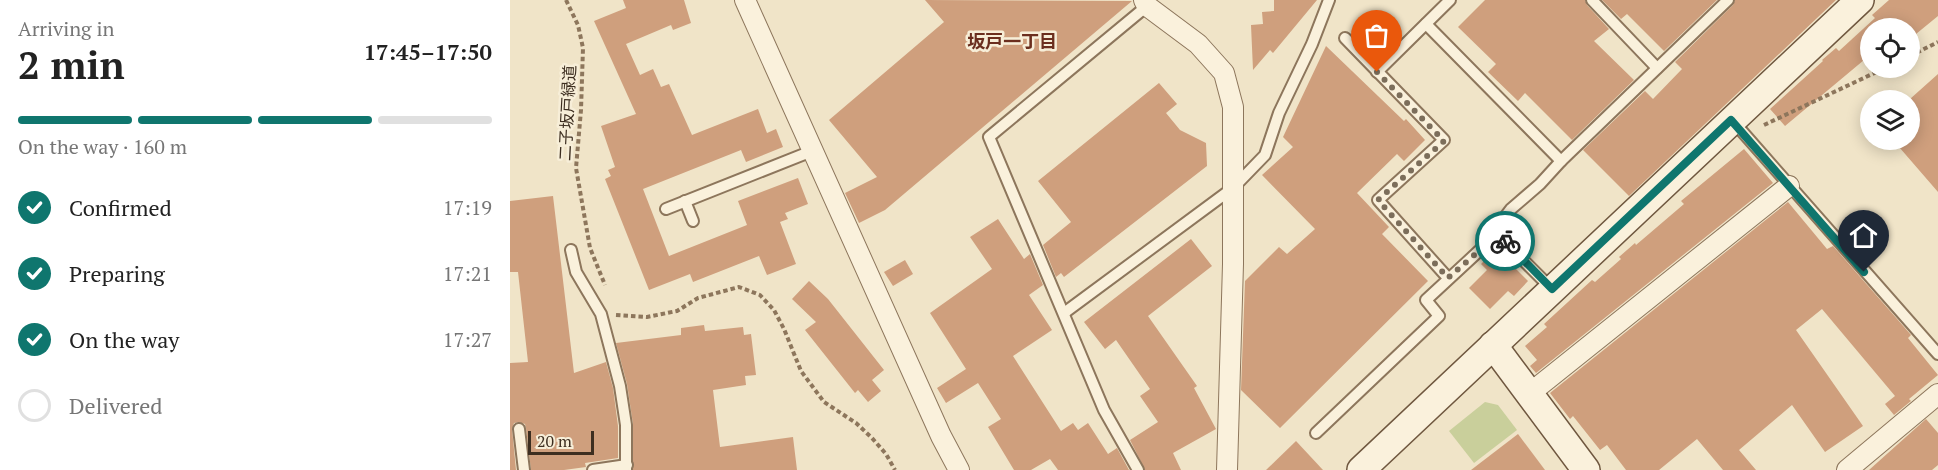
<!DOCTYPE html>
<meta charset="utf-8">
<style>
body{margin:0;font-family:"PT Serif","Noto Sans JP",serif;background:#f2f2f2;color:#222;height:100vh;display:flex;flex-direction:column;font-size:22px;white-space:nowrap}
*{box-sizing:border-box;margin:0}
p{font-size:20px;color:#767676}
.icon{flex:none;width:33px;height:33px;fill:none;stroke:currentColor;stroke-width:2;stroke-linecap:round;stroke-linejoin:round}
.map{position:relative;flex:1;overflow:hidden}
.drawer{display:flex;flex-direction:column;background:#fff;width:510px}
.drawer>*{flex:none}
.tools{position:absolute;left:1350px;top:18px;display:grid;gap:12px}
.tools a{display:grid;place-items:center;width:60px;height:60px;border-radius:50%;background:#fff;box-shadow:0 3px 15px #0003;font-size:30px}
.scale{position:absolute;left:18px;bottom:15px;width:66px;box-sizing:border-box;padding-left:6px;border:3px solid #3d2e20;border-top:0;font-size:16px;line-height:21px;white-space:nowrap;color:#3d2e20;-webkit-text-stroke:4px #f7eed8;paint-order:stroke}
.pin{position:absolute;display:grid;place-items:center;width:51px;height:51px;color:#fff;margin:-62px -26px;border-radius:50% 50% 50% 0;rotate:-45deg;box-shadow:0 0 6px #0007}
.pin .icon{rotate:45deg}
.courier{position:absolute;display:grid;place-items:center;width:60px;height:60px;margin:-30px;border:4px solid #0f766e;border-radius:50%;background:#fff;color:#222;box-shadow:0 2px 8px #0007}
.overview em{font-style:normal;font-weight:700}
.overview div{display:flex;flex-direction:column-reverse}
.overview{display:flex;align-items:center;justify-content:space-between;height:102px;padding:0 18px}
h1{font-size:39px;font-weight:700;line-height:45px}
.bar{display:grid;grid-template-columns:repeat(4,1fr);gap:9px 6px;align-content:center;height:72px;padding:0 18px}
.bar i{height:8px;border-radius:4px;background:#e0e0e0}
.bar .current{background:#0f766e}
.bar p{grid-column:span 4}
ol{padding:0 18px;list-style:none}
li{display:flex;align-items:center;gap:18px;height:66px}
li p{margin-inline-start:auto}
li .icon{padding:6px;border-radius:50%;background:#0f766e;color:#fff;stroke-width:4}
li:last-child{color:#767676}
li i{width:33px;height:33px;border:3px solid #e0e0e0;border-radius:50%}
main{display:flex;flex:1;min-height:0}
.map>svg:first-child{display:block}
.green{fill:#c9cf9b}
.building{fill:#cf9f7d}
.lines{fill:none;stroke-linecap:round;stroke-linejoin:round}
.lane-casing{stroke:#8d765c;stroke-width:14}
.street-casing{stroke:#8d765c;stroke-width:22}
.secondary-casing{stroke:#6f573f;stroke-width:30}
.path{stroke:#8d765c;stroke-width:4;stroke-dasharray:4.5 3;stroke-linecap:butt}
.lane{stroke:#faf1dc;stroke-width:10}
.street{stroke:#faf1dc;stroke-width:20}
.secondary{stroke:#faf1dc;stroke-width:27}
.done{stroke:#7c6e5b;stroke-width:6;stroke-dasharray:0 10.8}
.route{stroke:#0f766e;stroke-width:8}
.labels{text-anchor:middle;stroke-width:5;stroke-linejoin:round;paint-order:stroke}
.street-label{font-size:16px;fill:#3d2e20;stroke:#f7eed8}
.neighbourhood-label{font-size:18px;font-weight:bold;fill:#6b2e1e;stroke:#f7eed8}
</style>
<main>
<section class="drawer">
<div class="overview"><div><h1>2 min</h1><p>Arriving in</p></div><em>17:45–17:50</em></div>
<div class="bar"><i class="current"></i><i class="current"></i><i class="current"></i><i></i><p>On the way · 160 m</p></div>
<ol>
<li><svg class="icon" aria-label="check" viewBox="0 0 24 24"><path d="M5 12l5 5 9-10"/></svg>Confirmed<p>17:19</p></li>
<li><svg class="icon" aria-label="check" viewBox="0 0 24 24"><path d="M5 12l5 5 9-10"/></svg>Preparing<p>17:21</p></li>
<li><svg class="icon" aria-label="check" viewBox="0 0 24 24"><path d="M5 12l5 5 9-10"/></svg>On the way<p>17:27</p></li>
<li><i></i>Delivered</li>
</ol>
</section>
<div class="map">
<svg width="1428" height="470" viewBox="0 0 1428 470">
<rect width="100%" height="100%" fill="#f0e4c8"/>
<polygon class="green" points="975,402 988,405 1007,430 964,463 939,431"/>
<g class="building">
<polygon points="113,0 174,0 181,23 163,30 161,25 116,44 130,75 143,69 151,87 159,84 182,135 248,109 257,133 266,129 273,147 236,162 231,150 133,189 159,256 237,225 228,201 288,178 298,204 275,213 278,219 270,222 286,264 257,275 249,256 183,282 180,274 139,290 95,179 101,176 98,170 105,167 91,126 126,114 84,21 116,8"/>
<polygon points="415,0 622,1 375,210 349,223 335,193 367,177 319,120 434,22"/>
<polygon points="764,0 807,0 763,53 760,50 743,70 741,25 753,24 752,12 764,11"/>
<polygon points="975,0 1075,0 1077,5 1099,29 1084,41 1124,80 1062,140 1015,93 1008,101 978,72 986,64 948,27"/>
<polygon points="1092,0 1207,0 1154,51 1117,14 1111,19"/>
<polygon points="1225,0 1326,0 1119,196 1073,150 1135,91 1143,99 1172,69 1165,62 1223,5"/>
<polygon points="1379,0 1428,0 1428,16 1406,34 1402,28 1360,28 1360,55 1275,126 1260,109 1313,61 1312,60 1326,48 1329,51 1365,18 1362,15"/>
<polygon points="816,46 894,121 896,119 915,140 894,161 887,154 847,193 879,227 872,234 918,281 770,428 731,390 735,281 769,247 777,254 805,229 752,175 783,147 773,137"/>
<polygon points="1428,74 1428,192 1383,140 1400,140 1400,99"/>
<polygon points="649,83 667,104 656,113 670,130 696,143 697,166 554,277 551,273 546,277 533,245 561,222 528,181"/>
<polygon points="1234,149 1263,183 1026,373 1020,366 1027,360 1015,346 1037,327 1034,324 1082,280 1085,282 1111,259 1109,257 1125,243 1126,245 1174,204 1171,201"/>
<polygon points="43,196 64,373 96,362 103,388 108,426 108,458 75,463 76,467 54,470 21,470 16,428 15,424 9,422 4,423 2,429 6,470 0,470 0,363 18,362 8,272 0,272 0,201"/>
<polygon points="1278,202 1317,249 1323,246 1388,320 1401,335 1398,338 1428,375 1399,399 1401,401 1384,415 1375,404 1385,396 1312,309 1286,330 1353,426 1315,452 1282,405 1229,450 1246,470 1213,470 1187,439 1149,470 1116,470 1097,445 1090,450 1063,416 1060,419 1040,393"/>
<polygon points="488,219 514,259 520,254 533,285 519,295 542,330 503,356 551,431 563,423 568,430 578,423 598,454 607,448 619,470 548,470 540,459 521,470 504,470 478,427 491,419 468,383 436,403 427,388 456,369 420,313 482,269 460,237"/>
<polygon points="681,239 702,266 638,316 687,386 684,388 706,429 663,453 671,470 635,470 620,440 648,422 630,396 640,389 606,340 595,349 574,322"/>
<polygon points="986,249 1018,281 1004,296 998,291 980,309 959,288 977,270 971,264"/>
<polygon points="395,260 403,274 383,286 374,272"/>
<polygon points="299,281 318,299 374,370 362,380 371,391 358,402 348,390 345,393 295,330 306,322 282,299"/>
<polygon points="194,325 195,331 233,327 234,335 241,334 246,375 235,376 236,385 203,390 210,447 283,437 287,470 123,470 123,424 117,384 106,343 171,335 171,328"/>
<polygon points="1416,419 1428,433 1428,465 1422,470 1359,470"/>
<polygon points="1008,434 1035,470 961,470"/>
<polygon points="786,441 813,470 756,470"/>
</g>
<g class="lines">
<defs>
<g id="lane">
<polyline points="1082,0 1147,68"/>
<polyline points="916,24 1051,161"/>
<polyline points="835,38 934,140 868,200 938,278"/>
<polyline points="867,72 940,0"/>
<polyline points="1222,120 1428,354"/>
<polyline points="175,201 183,221"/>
<polyline points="156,209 302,151"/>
<polyline points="984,231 1042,289"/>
<polyline points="61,250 66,272 91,314 110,386 116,425 116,470"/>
<polyline points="554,313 723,188 755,155 769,113 802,44 819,0"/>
<polyline points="9,429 14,470"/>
<polyline points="806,433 929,316 916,300 970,250 1001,209 1030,184 1051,161 1218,0"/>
<polyline points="83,470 117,465"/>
<polyline points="628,470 594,410 479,137 637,6"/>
</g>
<g id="street">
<polyline points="235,0 431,436 449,470"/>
<polyline points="634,0 637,6 688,44 714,73 723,107 723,264 717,470"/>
<polyline points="1019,394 1279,186"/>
<polyline points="1337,470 1428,394"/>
</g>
<g id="secondary">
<polyline points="983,345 1076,470"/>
<polyline points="851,470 1350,0"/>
</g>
</defs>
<use href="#lane" class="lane-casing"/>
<use href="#street" class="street-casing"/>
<use href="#secondary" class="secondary-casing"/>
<g class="path">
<polyline points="56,0 68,25 73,48 71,110 66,168 80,248 95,285"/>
<polyline points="1400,56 1428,42"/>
<polyline points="1254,125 1375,68"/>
<polyline points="106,315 137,317 167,311 188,298 229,287 250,295 264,310 274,329 291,371 314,402 346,423 362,438 376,454 385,470"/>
</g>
<use href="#lane" class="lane"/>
<use href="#street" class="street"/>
<use href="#secondary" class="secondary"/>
</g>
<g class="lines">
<polyline class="done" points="867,72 934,141 868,200 938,278 970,250 984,231 995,241"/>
<polyline class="route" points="995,241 1042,289 1221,120 1354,272"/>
</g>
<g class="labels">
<g class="street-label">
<text transform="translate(57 113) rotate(-87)" y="6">二子坂戸緑道</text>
</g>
<g class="neighbourhood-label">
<text x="502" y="48">坂戸一丁目</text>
</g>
</g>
</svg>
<div class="tools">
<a><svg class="icon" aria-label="locate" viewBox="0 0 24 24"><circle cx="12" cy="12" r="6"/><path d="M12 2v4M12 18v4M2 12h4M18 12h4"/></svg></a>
<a><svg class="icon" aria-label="layers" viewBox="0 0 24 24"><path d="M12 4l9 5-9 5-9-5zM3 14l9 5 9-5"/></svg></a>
</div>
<div class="scale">20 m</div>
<div class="pin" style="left:867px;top:72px;background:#ea580c"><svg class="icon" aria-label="bag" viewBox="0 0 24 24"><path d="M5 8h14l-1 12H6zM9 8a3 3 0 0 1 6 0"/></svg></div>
<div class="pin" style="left:1354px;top:272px;background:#1f2937"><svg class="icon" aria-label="home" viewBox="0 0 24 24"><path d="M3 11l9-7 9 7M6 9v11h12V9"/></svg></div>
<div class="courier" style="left:995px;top:241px"><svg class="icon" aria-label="bike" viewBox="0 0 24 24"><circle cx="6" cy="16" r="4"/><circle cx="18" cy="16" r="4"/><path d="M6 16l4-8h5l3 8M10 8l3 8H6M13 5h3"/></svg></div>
</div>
</main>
